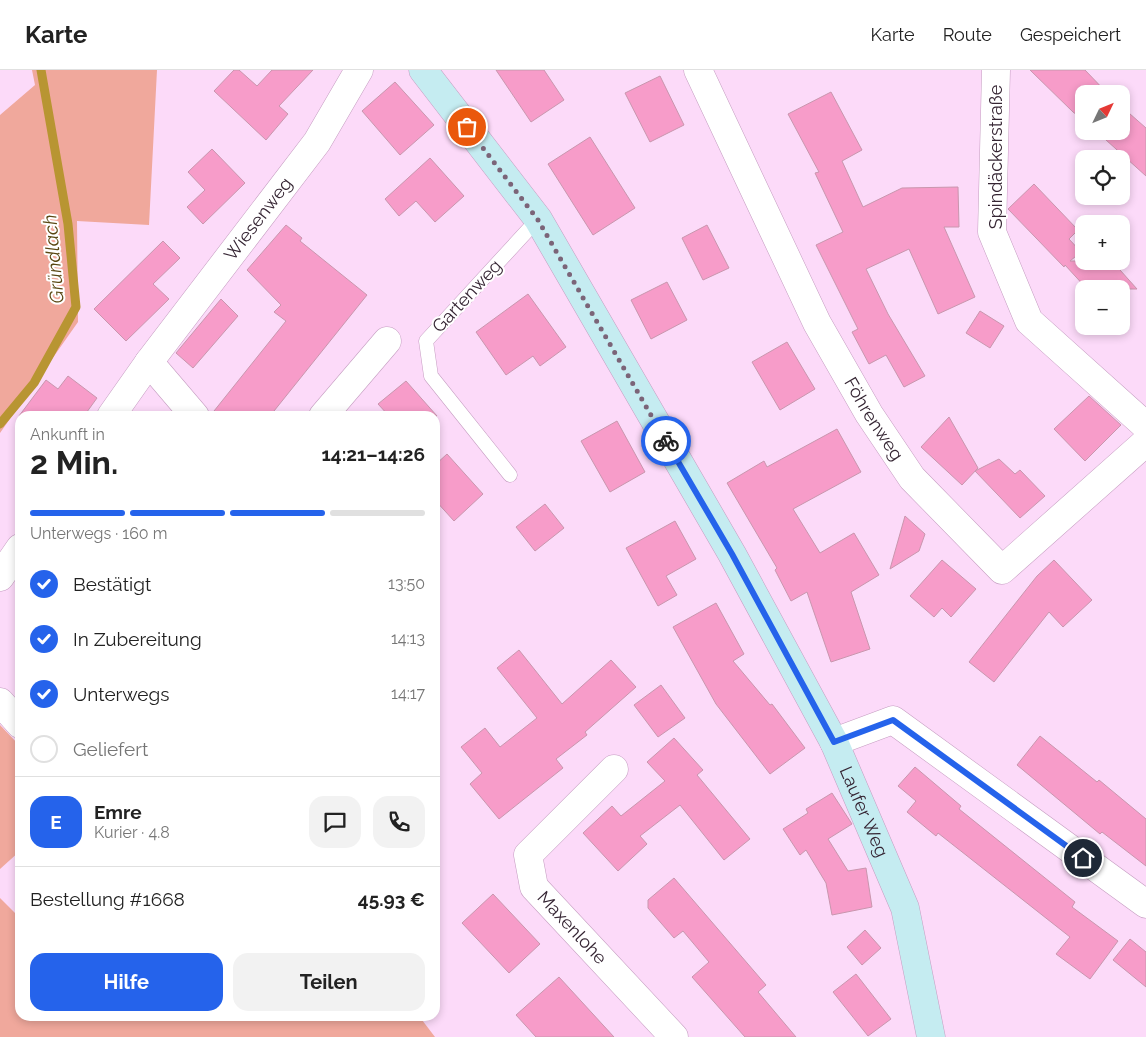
<!DOCTYPE html>
<html lang="de">
<meta charset="utf-8">
<style>
body{margin:0;font-family:Raleway,sans-serif;background:#f2f2f2;color:#222;height:100vh;display:flex;flex-direction:column;font-size:19px;white-space:nowrap}
*{box-sizing:border-box;margin:0}
p{font-size:16px;color:#767676}
.icon{flex:none;width:28px;height:28px;fill:none;stroke:currentColor;stroke-width:2;stroke-linecap:round;stroke-linejoin:round}
.map{position:relative;flex:1;overflow:hidden}
.panel{position:absolute;left:15px;top:341px;width:425px;height:610px;display:flex;flex-direction:column;background:#fff;border-radius:15px;box-shadow:0 2px 8px #0003}
.panel>*{flex:none}
.needle{width:32px;rotate:47deg}
.tools{position:absolute;left:1075px;top:15px;display:grid;gap:10px}
.tools a{display:grid;place-items:center;width:55px;height:55px;border-radius:10px;background:#fff;box-shadow:0 2px 8px #0003;font-size:25px}
.pin{position:absolute;display:grid;place-items:center;width:42px;height:42px;color:#fff;margin:-21px;border:2px solid #fff;border-radius:50%;box-shadow:0 1px 5px #0007}
.courier{position:absolute;display:grid;place-items:center;width:50px;height:50px;margin:-25px;border:4px solid #2563eb;border-radius:50%;background:#fff;color:#222;box-shadow:0 1px 6px #0007}
.summary em{font-style:normal;font-weight:700}
.summary div{display:flex;flex-direction:column-reverse}
.summary{display:flex;align-items:center;justify-content:space-between;height:85px;padding:0 15px}
h1{font-size:32px;font-weight:700;line-height:38px}
.bar{display:grid;grid-template-columns:repeat(4,1fr);gap:8px 5px;align-content:center;height:60px;padding:0 15px}
.bar i{height:6px;border-radius:4px;background:#e0e0e0}
.bar .active{background:#2563eb}
.bar p{grid-column:span 4}
.line{display:flex;align-items:center;gap:12px;padding:0 15px;border-top:1px solid #e0e0e0}
.line div{flex:1}
.round{display:grid;place-items:center;flex:none;width:52px;height:52px;border-radius:15px;background:#f2f2f2}
ol{padding:0 15px;list-style:none}
li{display:flex;align-items:center;gap:15px;height:55px}
li p{margin-inline-start:auto}
li .icon{padding:5px;border-radius:50%;background:#2563eb;color:#fff;stroke-width:4}
li:last-child{color:#767676}
li i{width:28px;height:28px;border:2px solid #e0e0e0;border-radius:50%}
.cta{display:flex;gap:10px;margin-top:auto;padding:10px 15px}
.cta a{flex:1;height:58px;border-radius:15px;background:#2563eb;color:#fff;font-size:20px;font-weight:700;line-height:58px;text-align:center}
.cta a+a{background:#f2f2f2;color:#222}
header{display:flex;align-items:center;gap:30px;box-sizing:border-box;height:70px;padding:0 25px;background:#fff;border-bottom:1px solid #e0e0e0}
header strong{font-size:24px}
nav{display:flex;gap:28px;margin-inline-start:auto;font-size:18px}
.map>svg:first-child{display:block}
.green{fill:#f0a89c}
.lines{fill:none;stroke-linecap:round;stroke-linejoin:round}
.stream{stroke:#b89532;stroke-width:9}
.building{fill:#f79cc9;stroke:#c996ae}
.lane-casing{stroke:#c59dc1;stroke-width:15}
.street-casing{stroke:#c59dc1;stroke-width:29}
.secondary-casing{stroke:#c59dc1;stroke-width:29}
.lane{stroke:#fff;stroke-width:14}
.street{stroke:#fff;stroke-width:28}
.secondary{stroke:#c5ecf1;stroke-width:28}
.done{stroke:#7b6478;stroke-width:5;stroke-dasharray:0 9}
.route{stroke:#2563eb;stroke-width:6}
.labels{text-anchor:middle;stroke-width:4;stroke-linejoin:round;paint-order:stroke}
.street-label{font-size:18px;fill:#352533;stroke:#fff}
.water-label{font-size:19px;font-style:italic;fill:#594712;stroke:#fff}
</style>
<header>
<strong>Karte</strong>
<nav><a>Karte</a><a>Route</a><a>Gespeichert</a></nav>
</header>
<div class="map">
<svg width="1146" height="967" viewBox="0 0 1146 967">
<rect width="100%" height="100%" fill="#fcdaf9"/>
<g class="green">
<polygon points="32,0 157,0 149,155 77,151 78,252 0,363 0,45 35,15"/>
<polygon points="0,655 20,676 20,781 0,799"/>
<polygon points="0,828 20,848 20,946 419,946 435,967 0,967"/>
</g>
<g class="lines">
<polyline class="stream" points="0,354 34,313 76,237 68,154 41,0"/>
</g>
<g class="building">
<polygon points="234,0 239,0 257,16 272,0 313,0 279,36 288,44 266,70 214,21"/>
<polygon points="496,0 544,0 564,30 531,52"/>
<polygon points="1030,0 1085,0 1108,24 1084,24 1084,50 1073,42"/>
<polygon points="660,6 684,55 650,72 625,23"/>
<polygon points="395,12 434,55 400,85 362,41"/>
<polygon points="831,22 862,80 842,91 863,137 902,118 958,117 959,157 944,157 975,227 938,244 909,179 866,199 888,244 925,306 904,317 886,285 869,294 852,262 858,259 816,175 843,162 815,103 819,102 788,44"/>
<polygon points="1121,36 1146,58 1146,106 1096,61 1121,61"/>
<polygon points="590,67 635,138 593,165 548,94"/>
<polygon points="212,79 245,113 203,154 187,137 205,120 188,102"/>
<polygon points="430,88 464,126 435,152 416,131 399,146 385,129"/>
<polygon points="1034,114 1078,160 1069,169 1081,182 1070,191 1112,191 1137,219 1087,219 1065,195 1064,197 1008,139"/>
<polygon points="286,155 302,168 300,171 367,225 270,346 210,346 286,251 274,242 281,235 247,200"/>
<polygon points="707,155 729,198 703,210 682,168"/>
<polygon points="163,171 180,188 153,214 169,229 126,271 94,239"/>
<polygon points="667,212 687,250 651,269 631,230"/>
<polygon points="528,224 566,277 540,296 533,286 506,305 476,262"/>
<polygon points="221,229 238,246 193,298 176,283"/>
<polygon points="980,241 1004,256 990,278 966,263"/>
<polygon points="787,272 815,319 780,340 752,292"/>
<polygon points="68,306 97,328 84,346 19,346 46,310 58,319"/>
<polygon points="406,311 437,346 389,346 378,334"/>
<polygon points="1089,326 1121,355 1085,391 1054,359"/>
<polygon points="949,347 978,398 962,415 921,377"/>
<polygon points="617,351 645,402 610,422 581,371"/>
<polygon points="837,359 861,402 793,439 820,483 854,463 879,505 851,522 870,579 831,592 807,522 791,531 775,500 777,498 727,413 764,391 767,397"/>
<polygon points="447,384 483,424 454,451 435,430 435,395"/>
<polygon points="999,389 1015,404 1020,400 1045,426 1020,448 975,401"/>
<polygon points="545,434 564,458 535,481 516,457"/>
<polygon points="905,446 925,464 919,481 890,499"/>
<polygon points="675,451 696,489 666,506 677,525 658,536 626,478"/>
<polygon points="942,490 976,519 951,547 942,538 934,547 910,526"/>
<polygon points="1054,490 1092,530 1063,557 1049,542 994,612 969,592 1037,506"/>
<polygon points="716,533 744,584 733,591 770,635 772,634 805,678 770,704 716,634 673,557"/>
<polygon points="519,580 562,634 611,590 636,617 585,662 587,665 556,689 563,698 499,749 470,714 482,703 461,677 485,658 500,677 537,648 497,598"/>
<polygon points="661,615 685,648 658,667 634,635"/>
<polygon points="1040,666 1097,712 1099,710 1146,749 1146,796 1102,762 1100,764 1017,695"/>
<polygon points="674,668 703,700 697,705 750,769 724,790 680,735 640,766 647,774 618,801 583,763 612,736 621,746 665,711 647,692"/>
<polygon points="915,697 961,736 959,739 1075,832 1072,837 1118,871 1090,909 1056,884 1070,867 938,763 936,766 907,742 916,731 898,716"/>
<polygon points="832,723 852,754 828,769 848,801 866,798 872,837 832,845 826,813 806,780 800,785 783,759 808,743 806,739"/>
<polygon points="674,808 766,915 758,922 796,967 745,967 692,907 709,892 683,861 674,868 648,838 648,830"/>
<polygon points="493,824 540,874 509,903 462,853"/>
<polygon points="865,860 881,878 862,895 847,877"/>
<polygon points="1130,869 1146,882 1146,917 1113,890"/>
<polygon points="856,904 891,949 868,966 833,922"/>
<polygon points="559,907 614,967 536,967 516,945"/>
</g>
<g class="lines">
<defs>
<polyline id="lane" points="510,405 431,306 426,271 538,149"/>
<g id="street">
<path id="s1" d="M698,0l119,253 52,91 43,64 90,92 144,-128"/>
<polyline points="996,0 992,162 1029,251 1146,356"/>
<polyline points="149,292 195,346"/>
<path id="s2" d="M111,346l38,-54 168,-220 42,-72"/>
<polyline points="323,346 387,271"/>
<polyline points="0,507 20,478"/>
<polyline points="0,632 20,654"/>
<polyline points="834,672 893,650 1146,834"/>
<path id="s3" d="M614,699l-86,86 6,32 140,150"/>
</g>
<g id="secondary">
<path id="s4" d="M423,0l115,149 194,335 102,188 71,166 26,129"/>
</g>
</defs>
<use href="#lane" class="lane-casing"/>
<use href="#street" class="street-casing"/>
<use href="#secondary" class="secondary-casing"/>
<use href="#lane" class="lane"/>
<use href="#street" class="street"/>
<use href="#secondary" class="secondary"/>
</g>
<g class="lines">
<polyline class="done" points="467,57 538,150 666,371"/>
<polyline class="route" points="666,371 732,484 834,672 893,650 1083,788"/>
</g>
<g class="labels">
<g class="street-label">
<text transform="translate(996 87) rotate(-90)" y="6">Spindäckerstraße</text>
<text dy="6" stroke="none"><textPath href="#s2" startOffset="246">Wiesenweg</textPath></text>
<text transform="translate(467 226) rotate(-47)" y="6">Gartenweg</text>
<text dy="6" stroke="none"><textPath href="#s1" startOffset="391">Föhrenweg</textPath></text>
<text dy="6" stroke="none"><textPath href="#s4" startOffset="865">Laufer Weg</textPath></text>
<text dy="6" stroke="none"><textPath href="#s3" startOffset="210">Maxenlohe</textPath></text>
</g>
<g class="water-label">
<text transform="translate(53 189) rotate(-95)" y="7">Gründlach</text>
</g>
</g>
</svg>
<div class="tools">
<a><svg class="needle" viewBox="-14 -14 28 28"><path d="M0-13l5 13h-10z" fill="#e53935"/><path d="M0 13l5-13h-10z" fill="#767676"/></svg></a>
<a><svg class="icon" aria-label="locate" viewBox="0 0 24 24"><circle cx="12" cy="12" r="6"/><path d="M12 2v4M12 18v4M2 12h4M18 12h4"/></svg></a>
<a>+</a>
<a>−</a>
</div>
<div class="pin" style="left:467px;top:57px;background:#ea580c"><svg class="icon" aria-label="bag" viewBox="0 0 24 24"><path d="M5 8h14l-1 12H6zM9 8a3 3 0 0 1 6 0"/></svg></div>
<div class="pin" style="left:1083px;top:788px;background:#1f2937"><svg class="icon" aria-label="home" viewBox="0 0 24 24"><path d="M3 11l9-7 9 7M6 9v11h12V9"/></svg></div>
<div class="courier" style="left:666px;top:371px"><svg class="icon" aria-label="bike" viewBox="0 0 24 24"><circle cx="6" cy="16" r="4"/><circle cx="18" cy="16" r="4"/><path d="M6 16l4-8h5l3 8M10 8l3 8H6M13 5h3"/></svg></div>
<section class="panel">
<div class="summary"><div><h1>2 Min.</h1><p>Ankunft in</p></div><em>14:21–14:26</em></div>
<div class="bar"><i class="active"></i><i class="active"></i><i class="active"></i><i></i><p>Unterwegs · 160 m</p></div>
<ol>
<li><svg class="icon" aria-label="check" viewBox="0 0 24 24"><path d="M5 12l5 5 9-10"/></svg>Bestätigt<p>13:50</p></li>
<li><svg class="icon" aria-label="check" viewBox="0 0 24 24"><path d="M5 12l5 5 9-10"/></svg>In Zubereitung<p>14:13</p></li>
<li><svg class="icon" aria-label="check" viewBox="0 0 24 24"><path d="M5 12l5 5 9-10"/></svg>Unterwegs<p>14:17</p></li>
<li><i></i>Geliefert</li>
</ol>
<div class="line" style="height:90px"><b class="round" style="background:#2563eb;color:#fff">E</b><div><b>Emre</b><p>Kurier · 4.8</p></div><a class="round"><svg class="icon" aria-label="chat" viewBox="0 0 24 24"><path d="M4 5h16v11H9l-5 4z"/></svg></a><a class="round"><svg class="icon" aria-label="phone" viewBox="0 0 24 24"><path d="M5 4h4l2 5-3 2q2 4 5 5l2-3 5 2v4C11 20 4 13 5 4z"/></svg></a></div>
<div class="line" style="height:65px"><div>Bestellung #1668</div><b>45.93 €</b></div>
<div class="cta"><a>Hilfe</a><a>Teilen</a></div>
</section>
</div>
